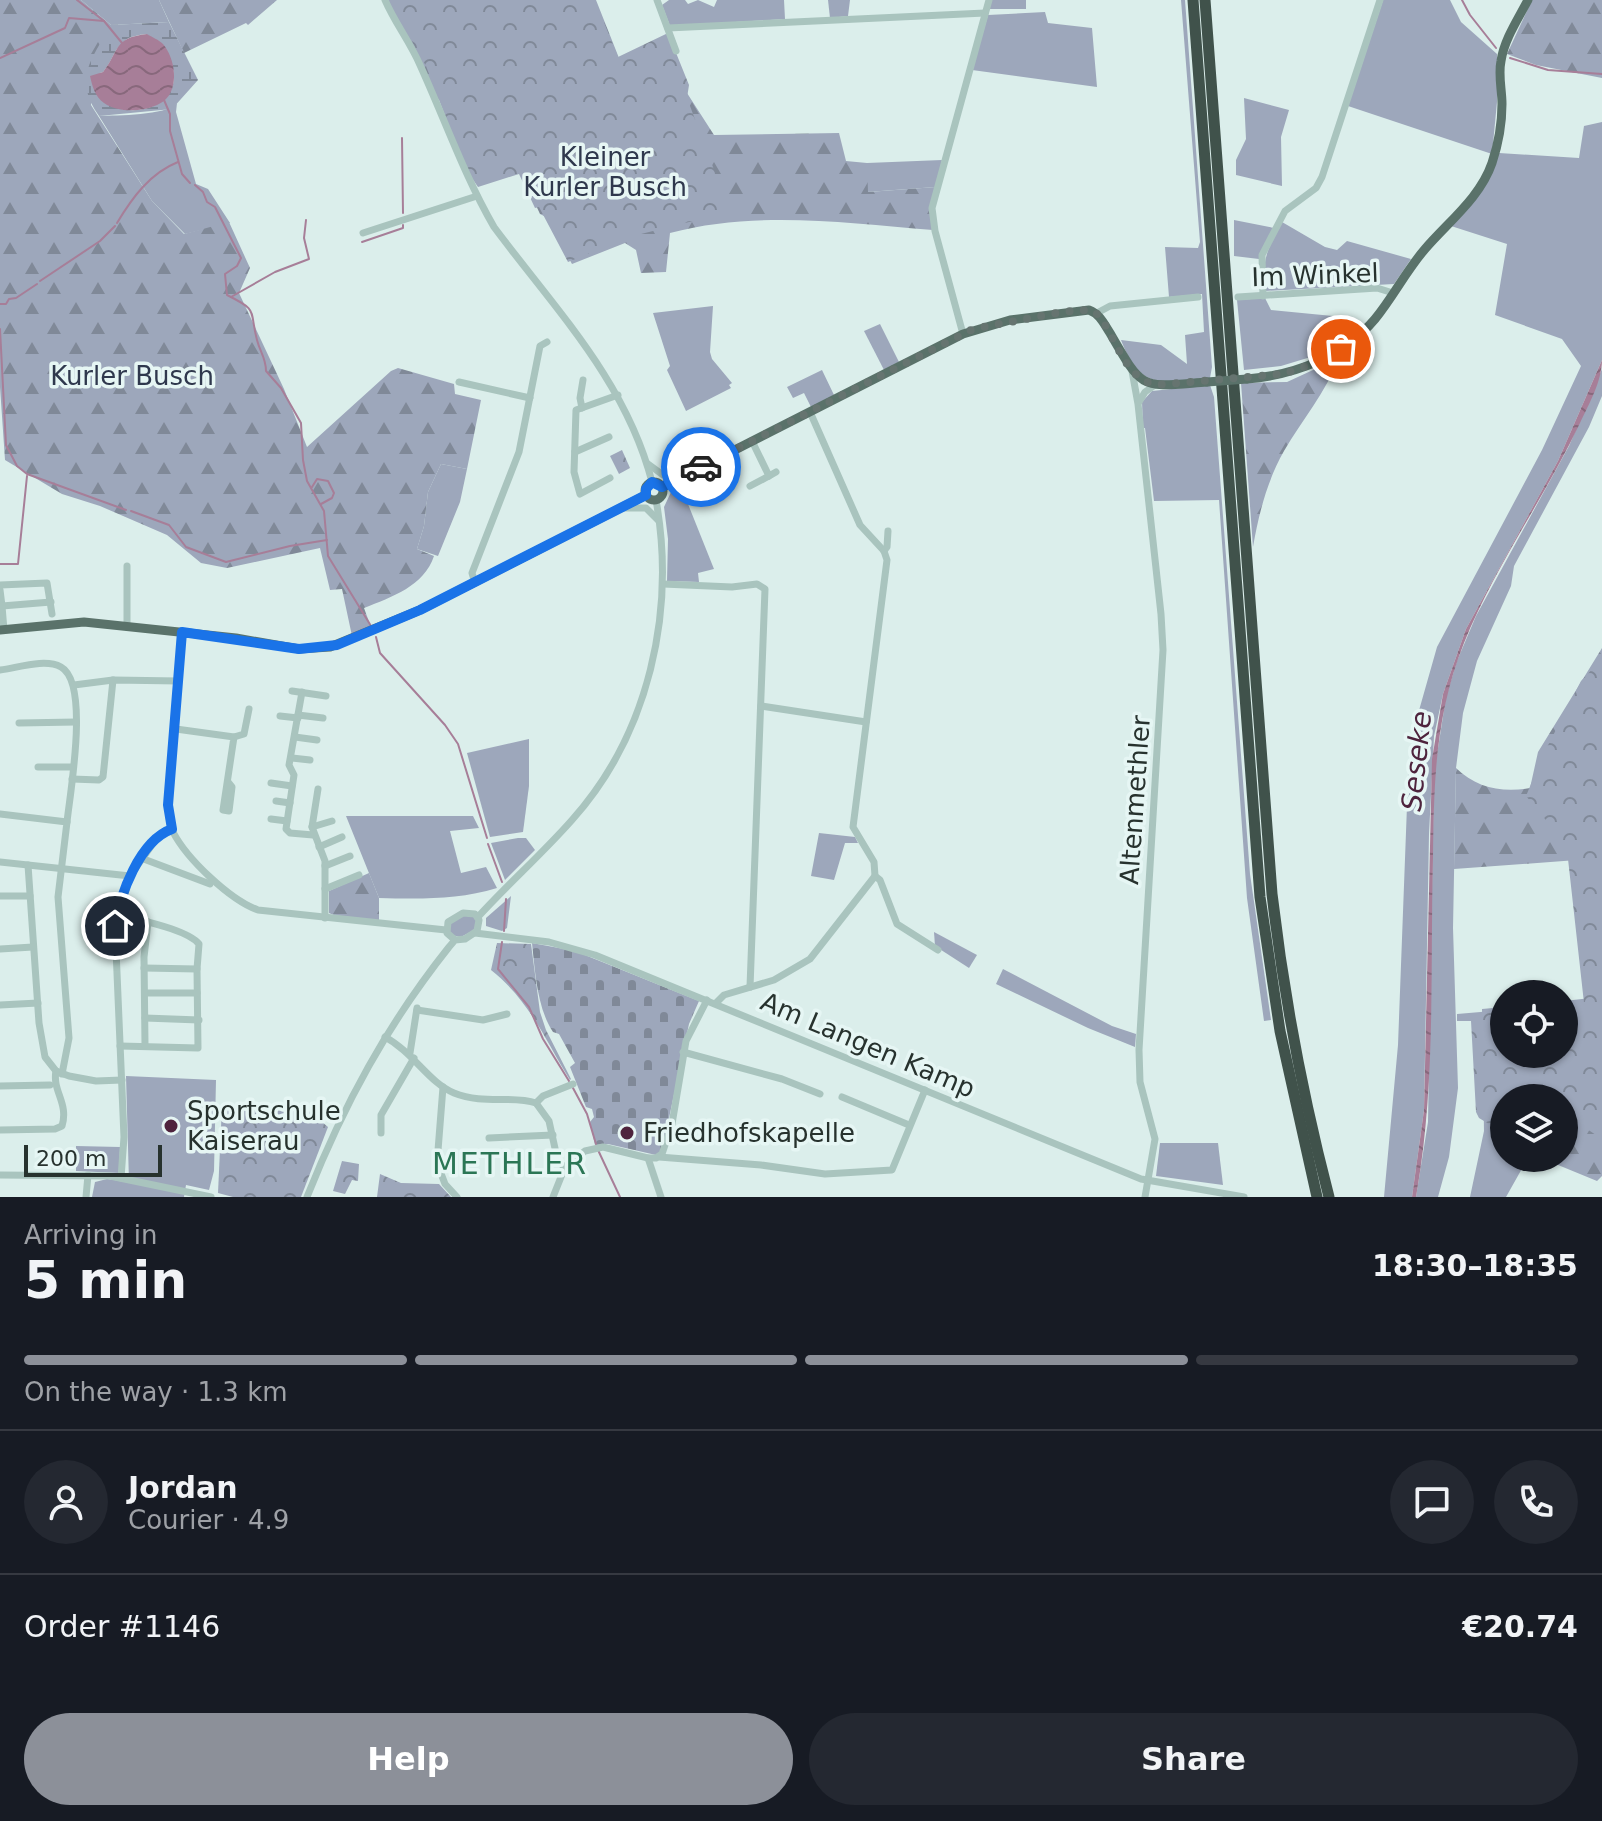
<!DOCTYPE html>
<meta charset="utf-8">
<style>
body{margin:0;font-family:"DejaVu Sans",sans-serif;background:#242831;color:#f1f3f6;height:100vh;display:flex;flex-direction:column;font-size:30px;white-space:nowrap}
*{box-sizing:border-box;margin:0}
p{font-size:26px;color:#9ea1a6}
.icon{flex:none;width:44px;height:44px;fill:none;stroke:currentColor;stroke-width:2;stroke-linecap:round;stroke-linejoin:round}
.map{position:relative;height:1197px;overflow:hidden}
.details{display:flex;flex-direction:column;background:#171b24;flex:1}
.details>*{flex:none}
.controls{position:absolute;left:1490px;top:980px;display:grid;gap:16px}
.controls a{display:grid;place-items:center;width:88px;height:88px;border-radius:50%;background:#171b24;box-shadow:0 2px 6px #0004;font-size:40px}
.scale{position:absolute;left:24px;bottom:20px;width:138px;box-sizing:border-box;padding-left:8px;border:4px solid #27322e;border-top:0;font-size:22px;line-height:28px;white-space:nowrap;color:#27322e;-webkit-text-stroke:6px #e6f6f4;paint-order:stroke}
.pin{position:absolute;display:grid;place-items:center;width:68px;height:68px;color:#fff;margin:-34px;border:4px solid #fff;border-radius:50%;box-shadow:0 2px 8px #0007}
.courier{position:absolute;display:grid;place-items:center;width:80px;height:80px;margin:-40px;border:6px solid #1a73e8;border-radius:50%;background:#fff;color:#222;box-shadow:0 2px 10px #0007}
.head em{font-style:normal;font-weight:700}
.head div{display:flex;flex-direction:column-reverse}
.head{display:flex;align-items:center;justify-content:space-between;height:136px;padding:0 24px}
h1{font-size:52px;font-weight:700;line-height:60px}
.bar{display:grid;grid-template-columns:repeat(4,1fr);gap:12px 8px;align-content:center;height:96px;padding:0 24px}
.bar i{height:10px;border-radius:6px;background:#363941}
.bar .current{background:#8c9099}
.bar p{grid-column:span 4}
.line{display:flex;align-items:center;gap:20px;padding:0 24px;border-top:2px solid #363941}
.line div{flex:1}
.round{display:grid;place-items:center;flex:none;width:84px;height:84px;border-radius:42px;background:#242831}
.primary-button{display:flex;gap:16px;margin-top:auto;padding:16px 24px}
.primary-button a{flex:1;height:92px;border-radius:48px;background:#8c9099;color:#fff;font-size:32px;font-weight:700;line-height:92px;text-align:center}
.primary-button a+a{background:#242831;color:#f1f3f6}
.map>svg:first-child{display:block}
.grass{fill:#9da7bb}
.forest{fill:url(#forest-firs)}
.wetland{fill:url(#wetland-marsh);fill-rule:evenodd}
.cemetery{fill:url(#cemetery-stones)}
.park{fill:url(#park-crowns)}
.water{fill:url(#water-waves)}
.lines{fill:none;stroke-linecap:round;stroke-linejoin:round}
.stream{stroke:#a77e98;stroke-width:2}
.minor{stroke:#a9c4be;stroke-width:7}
.major{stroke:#5a726a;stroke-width:9}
.highway{stroke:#40524b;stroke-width:11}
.major-bridge{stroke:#5a726a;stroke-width:9}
.done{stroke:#667470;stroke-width:8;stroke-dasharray:0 14.4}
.route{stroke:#1a73e8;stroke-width:10}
.poi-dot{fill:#4e233d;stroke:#e6f6f4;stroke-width:3}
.labels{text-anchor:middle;stroke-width:7;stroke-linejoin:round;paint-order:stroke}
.park-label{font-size:26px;fill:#2f384d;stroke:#e6f6f4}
.street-label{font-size:26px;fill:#27322e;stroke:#e6f6f4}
.poi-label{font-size:26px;fill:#27322e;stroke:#e6f6f4;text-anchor:start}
.water-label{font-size:28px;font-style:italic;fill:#4e233d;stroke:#e6f6f4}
.quarter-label{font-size:30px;letter-spacing:2px;fill:#2b7655;stroke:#e6f6f4}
</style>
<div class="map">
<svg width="1602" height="1197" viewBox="0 0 1602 1197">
<defs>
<pattern id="forest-firs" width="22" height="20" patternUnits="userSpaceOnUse" patternTransform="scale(2)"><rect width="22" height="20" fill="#9da7bb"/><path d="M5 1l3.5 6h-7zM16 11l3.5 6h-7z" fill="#808998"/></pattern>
<pattern id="wetland-marsh" width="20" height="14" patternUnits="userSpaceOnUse" patternTransform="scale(2)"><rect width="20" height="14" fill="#9da7bb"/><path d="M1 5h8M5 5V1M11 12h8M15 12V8" fill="none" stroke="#808998"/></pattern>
<pattern id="cemetery-stones" width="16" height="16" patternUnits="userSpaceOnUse" patternTransform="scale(2)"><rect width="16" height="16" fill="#9da7bb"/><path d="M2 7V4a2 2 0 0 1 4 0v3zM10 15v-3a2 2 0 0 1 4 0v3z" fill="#808998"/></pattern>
<pattern id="park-crowns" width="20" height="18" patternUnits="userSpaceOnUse" patternTransform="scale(2)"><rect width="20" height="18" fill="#9da7bb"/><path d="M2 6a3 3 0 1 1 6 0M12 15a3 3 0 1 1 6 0" fill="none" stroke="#808998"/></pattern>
<pattern id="water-waves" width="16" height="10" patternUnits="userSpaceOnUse" patternTransform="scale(2)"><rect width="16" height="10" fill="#a77e98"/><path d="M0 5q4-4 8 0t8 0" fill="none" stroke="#88687c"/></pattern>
</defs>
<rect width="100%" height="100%" fill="#dbeeeb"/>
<g class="grass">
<polygon points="81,0 159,0 169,22 111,25"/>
<polygon points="669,0 685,0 688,4 698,0 714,7 717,0 784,0 785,19 670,26 662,5"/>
<polygon points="828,0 850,0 848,16 830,18"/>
<polygon points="992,0 1026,0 1026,9 989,9"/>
<path d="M1181,0h4l27,367 -2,11c-48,3 -69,15 -89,-38l40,5 26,19 -2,-29 19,-3 -2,-38 -33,3 -4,-50 33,1 2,-6z"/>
<polygon points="1383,0 1450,0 1461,22 1497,54 1497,102 1492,154 1348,106"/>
<polygon points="1045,12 1048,23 1092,28 1097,87 972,70 988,15"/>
<polygon points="1244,98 1289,110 1281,137 1282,186 1236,175 1236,160 1246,139"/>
<path d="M177,103l-1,9 20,72 12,5 22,34 -45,11 -33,-33 -53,-85c19,-1 66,0 78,-13z"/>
<polygon points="1602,122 1602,360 1558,461 1466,629 1443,694 1434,736 1429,834 1424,1110 1412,1197 1384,1197 1398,1045 1408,779 1418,714 1437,647 1542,450 1581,366 1562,339 1495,315 1507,244 1451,226 1499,153 1579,158 1584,126"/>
<polygon points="942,160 936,187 867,192 867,163"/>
<polygon points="1234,220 1274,228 1259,259 1234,256"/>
<path d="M1282,222l43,25 12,3 10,-9 64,18 -17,25 -129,7c-4,-31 3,-43 17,-69z"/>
<polygon points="1265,298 1271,310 1343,317 1346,324 1363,327 1314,356 1281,366 1244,370 1237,300"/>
<polygon points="713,306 710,352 712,359 732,383 729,385 731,388 686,411 667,370 670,366 653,313"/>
<polygon points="880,324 899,362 884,370 864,331"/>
<polygon points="1602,369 1602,396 1589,427 1514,566 1511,586 1477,661 1463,713 1456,768 1453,928 1458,1088 1449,1157 1438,1197 1416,1197 1428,1122 1434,774 1446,697 1457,661 1476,616 1569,446"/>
<polygon points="822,370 834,395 811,407 804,393 793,398 787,387"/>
<polygon points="1210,385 1214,397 1250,874 1271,1020 1264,1021 1247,898 1219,500 1154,501 1145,428 1143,428 1142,402 1152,391"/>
<polygon points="441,464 467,469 460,502 438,556 417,549 424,526 428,492"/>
<polygon points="680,484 714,569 698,573 699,582 667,581 668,539 664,507 672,490"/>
<polygon points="529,739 529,786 523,832 490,837 467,753"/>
<path d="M346,816h127l6,12 -29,3 11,42 25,-6 11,21c-39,12 -78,11 -118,10z"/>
<polygon points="819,833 855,837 858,843 845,843 834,880 811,876"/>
<polygon points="518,838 526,838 535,850 505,880 491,843"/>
<polygon points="511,896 507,928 502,931 486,926 486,918"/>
<polygon points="466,914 471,914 477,921 474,930 461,937 451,935 448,927 450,923"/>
<polygon points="934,932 977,955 969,968 935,946"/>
<polygon points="1003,969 1112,1026 1136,1034 1135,1047 1088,1028 996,984"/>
<polygon points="1591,998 1552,1098 1504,1098 1504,1158 1528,1158 1506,1197 1470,1197 1484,1131 1482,1009 1504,1007 1504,1054 1564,1054 1564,1001"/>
<polygon points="126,1076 216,1080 214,1171 209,1190 186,1185 184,1197 92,1197 95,1182 107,1179 129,1182"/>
<polygon points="1160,1143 1218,1143 1223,1185 1156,1176"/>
<polygon points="76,1146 120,1147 119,1173 76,1171"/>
</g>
<g class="forest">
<path d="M0,0h81l30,25 20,11c-22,16 -38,42 -40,69l61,96 32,33 45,-12 21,46 -11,25 45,96 23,58 84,-76 7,-3 56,16 1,10 26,6 -14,69 -26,-5 -13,28 -4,34 -7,23 17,7c-10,30 -42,41 -70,52l7,19 -19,9 -10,-47 -12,1 -10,-42 -93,20 -26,-5 -34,-28 -67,-29 -38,-12 -57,-34 -5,-73z"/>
<polygon points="159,0 277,0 248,25 246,23 184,53"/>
<path d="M387,0h209l42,106 49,-13 27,42 125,-2 7,28 21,2 1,29 68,-5 -3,43c-88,-7 -177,-20 -263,3l-4,39 -25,1 -5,-23 -11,-7 -53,21 -26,-47 -6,-3 -62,-133 -41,19z"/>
<polygon points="1532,0 1602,0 1602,78 1536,65 1507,54"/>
<path d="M1339,358c-13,34 -37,62 -55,93 -17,30 -25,62 -31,96l-12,-164 46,-1z"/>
<path d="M1602,648v528l-5,5 -56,-23h23v-60h-12l39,-100 -14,-138 -123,9 2,-101c20,20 47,25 74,20l8,-36z"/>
<polygon points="369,873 379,898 379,921 336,916 329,913 329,891"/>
</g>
<path class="wetland" d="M169,22l29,58 -26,29 -73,7c-26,-37 -8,-56 12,-91zM146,34c14,8 18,13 24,27 24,50 -67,73 -80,15l13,-4c17,-22 10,-34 43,-38z"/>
<path class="cemetery" d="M532,943l43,8 124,50 -10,23 -27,127 -6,4 -48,-11 -13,1 -5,-23 4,-5 -2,-8 -6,-2 -16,-40 5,-4 -16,-29 -6,-2c-16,-24 -18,-61 -21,-89z"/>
<g class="park">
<polygon points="388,0 595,0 618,57 668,33 689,85 687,98 731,215 717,215 629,237 568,262 539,207 535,208 519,174 478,187 465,168 426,66"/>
<polygon points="622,450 630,468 619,474 610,456"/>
<polygon points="1602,659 1602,1139 1581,1125 1564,1102 1564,1098 1504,1098 1504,1133 1479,1118 1476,1112 1471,1021 1457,1021 1457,1014 1504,1010 1504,1054 1564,1054 1564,1005 1584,1003 1568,859 1564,842 1526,796 1543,755 1581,681"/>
<path d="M497,943l34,1 9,68 6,18 25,49 -1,1c-26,-42 -40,-79 -79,-110z"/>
<polygon points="222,1106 304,1107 328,1127 301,1197 233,1197 218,1193"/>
<polygon points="342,1161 359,1164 358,1181 352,1180 345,1194 333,1191"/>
<polygon points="380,1174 401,1183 439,1184 451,1197 377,1197"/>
</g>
<g class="water">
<path d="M147,34c5,3 12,6 16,10 12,14 17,44 1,57 -15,11 -45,13 -60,2 -9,-6 -12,-18 -14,-27l13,-4c17,-22 10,-34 44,-38z"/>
<path d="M1602,360c0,21 -13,44 -22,63 -35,74 -85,143 -116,220 -29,73 -30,138 -31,215 -3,111 3,223 -16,333l-1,6h-4l12,-87 8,-351 11,-65 23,-65 92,-168z"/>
</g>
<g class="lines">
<g class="stream">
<polyline points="77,0 104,21 122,43"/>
<polyline points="1462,0 1470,15 1496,48"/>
<polyline points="0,58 65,28 69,18 104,21"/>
<polyline points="1510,58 1548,70 1602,74"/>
<polyline points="164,100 170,114 170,131 182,174 190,183"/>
<polyline points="402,138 403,213"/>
<path d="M195,185l8,7 4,10 8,5 26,51 -4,8 -12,8 2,21c32,16 22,14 30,45 3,12 9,18 9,31l15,17 20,35 2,37 4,21 17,30 4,45 43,70"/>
<path d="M117,223c15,-25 33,-50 61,-61"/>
<polyline points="362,242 403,228 403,225"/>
<polyline points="40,281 100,241 115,226"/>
<polyline points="231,297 275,272 309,259 304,238 306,220"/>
<polyline points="0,304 6,304 9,299 16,298 37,284"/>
<polyline points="0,329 6,445 17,466 27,474 126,510"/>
<polyline points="312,487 317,479 328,481 334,493 332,498 321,504"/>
<polyline points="131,511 169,525 186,547 226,562 290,546 327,540"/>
<polyline points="0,564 18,564 27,476"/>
<polyline points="376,637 380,653 445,725 458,744 487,838"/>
<polyline points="488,844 502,882"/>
<polyline points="504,931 506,899"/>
<polyline points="502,942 498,969 529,1007 543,1039 569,1081"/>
<polyline points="573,1088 587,1114 596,1144"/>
<polyline points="598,1150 620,1197"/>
</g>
<g class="minor">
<path d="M385,0c10,23 25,42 35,65 25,55 44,110 74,162 61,82 132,154 158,255"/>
<polyline points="657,0 676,51"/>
<polyline points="668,28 985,13"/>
<polyline points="363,233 477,196"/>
<polyline points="1263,296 1262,255 1285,211 1316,188 1322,177 1380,0"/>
<polyline points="1238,297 1377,288 1393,293"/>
<polyline points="1097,313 1110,306 1198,297"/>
<polyline points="963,334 935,231 932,208 989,0"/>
<polyline points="1132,371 1138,404 1161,614 1163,650 1139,1050 1140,1082 1155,1139 1145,1197"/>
<polyline points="459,382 530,398"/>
<polyline points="1139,402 1145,392 1155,385"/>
<polyline points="582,408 580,398 583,380"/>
<polyline points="810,412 860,525 884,551 887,560 853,827 874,862 875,876 880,880 897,924 938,950"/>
<polyline points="752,441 769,476 776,472"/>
<polyline points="575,452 609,437"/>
<polyline points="648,464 663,475 684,474"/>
<polyline points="610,478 580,494 574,472 576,410 618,395"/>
<polyline points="750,486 769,476"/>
<polyline points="624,508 646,508 658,520"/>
<polyline points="884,551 887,547 888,531"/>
<polyline points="127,566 127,627"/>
<polyline points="475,583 472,573 519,452 540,346 547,342"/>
<polyline points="663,584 732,587 757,584 765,589 750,987"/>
<polyline points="0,585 47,583 52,614"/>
<polyline points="0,590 2,606 51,602"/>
<polyline points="2,606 4,630"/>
<path d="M182,632l-14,175c1,9 1,18 5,25 14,27 57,68 85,78l188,20"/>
<path d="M0,670c17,-2 45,-12 61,-3 29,16 9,126 6,155"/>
<polyline points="74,685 113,680 179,681"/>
<polyline points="292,691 326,696"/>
<polyline points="302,692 289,765 294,775 286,829 290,833 313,835"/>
<polyline points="761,706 866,722"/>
<polyline points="298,715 323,718"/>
<polyline points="280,716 298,718"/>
<polyline points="19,723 76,722"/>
<polyline points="176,729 234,737 223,810 229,811 232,787 228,782"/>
<polyline points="234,737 244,734 249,709"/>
<polyline points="295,737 317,740"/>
<polyline points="292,758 310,760"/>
<polyline points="38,767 73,767"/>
<polyline points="72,779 99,780 103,777 113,680"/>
<polyline points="271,783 292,786"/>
<polyline points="318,789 312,827 325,861 325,918"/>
<polyline points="276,801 290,803"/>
<polyline points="0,814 67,822 58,897 69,1038 62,1074"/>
<polyline points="271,819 287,821"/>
<polyline points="312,827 332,821"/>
<polyline points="319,847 342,837"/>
<polyline points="141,858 210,884"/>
<polyline points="0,862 130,876"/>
<polyline points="28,865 39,1023 45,1057 56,1071 69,1076 96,1081 122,1080"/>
<polyline points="325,866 350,856"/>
<polyline points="325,889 359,875"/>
<polyline points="0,896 30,896"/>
<path d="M117,914c21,6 70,15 82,30l-2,25 1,79 -78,-2"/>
<path d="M478,917c30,-33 64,-63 94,-97 77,-86 104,-208 84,-320"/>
<polyline points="475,933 549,942 595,955 1141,1179 1244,1197"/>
<polyline points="0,949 33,947"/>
<polyline points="144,968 197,969"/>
<polyline points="145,993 197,993"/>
<polyline points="716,1003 724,995 774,980 810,959 875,876"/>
<polyline points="0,1005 38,1003"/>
<polyline points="417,1010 483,1020 507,1014"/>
<polyline points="145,1018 199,1020"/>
<path d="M385,1037c28,15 44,46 69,56 30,12 58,2 82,10l13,18 9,41 7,5"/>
<polyline points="145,1045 144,957 148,922"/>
<polyline points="683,1052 782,1079 820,1094"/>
<polyline points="410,1053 417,1008"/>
<polyline points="0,1086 50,1085"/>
<polyline points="443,1087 437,1163 445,1184 457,1197"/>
<polyline points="842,1097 909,1125"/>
<polyline points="536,1103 543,1096 573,1084"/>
<path d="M0,1130l55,-1 7,-3c7,-23 -10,-35 -6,-55"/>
<polyline points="381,1133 381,1115 414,1058"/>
<polyline points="489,1138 553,1135"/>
<polyline points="659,1157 761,1165 825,1174 892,1170 925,1090"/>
<polyline points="648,1158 661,1197"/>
<polyline points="0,1175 110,1176 211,1197"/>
<polyline points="121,1178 124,1137 115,926 130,876 159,835 172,829"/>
<polyline points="86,1197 88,1175"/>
<path d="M307,1197c37,-93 80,-172 142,-250l6,-7 10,-1 12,-8 2,-11 -4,-6 -12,-1 -15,9 -1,11 8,7"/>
<polyline points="553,1197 565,1167 585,1151 603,1147 648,1158 656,1158 662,1154 672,1124 686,1041 707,1000"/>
</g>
<g class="major">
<path d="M1247,379c48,-4 96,-22 128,-60 18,-22 31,-48 50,-70 23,-27 55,-51 67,-86 6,-18 10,-40 10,-59 0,-14 -4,-29 -1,-43 3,-21 17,-42 27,-61"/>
<circle cx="654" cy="491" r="9"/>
<path d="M662,487l301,-153 47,-14 79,-10c11,4 15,14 21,23 34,59 30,54 97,49"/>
<polyline points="0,630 84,622 236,638 299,649 330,647 420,610 646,495"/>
</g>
<g class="highway">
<polyline points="1193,0 1260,897 1280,1031 1317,1197"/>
<path d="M1205,0l67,894c12,103 31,203 57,303"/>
</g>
<polyline class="major-bridge" points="1207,382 1247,379"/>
</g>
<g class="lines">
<path class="done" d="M701,467l272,-138 84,-16 22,-3 15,1c23,22 27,65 61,74l128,-11 35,-12 23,-13"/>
<path class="route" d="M115,926c5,-31 24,-85 57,-97l-4,-24 14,-173 117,17 38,-4 83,-35 226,-115v-6l6,-7 10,5 39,-20"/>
</g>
<g class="poi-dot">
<circle cx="171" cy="1126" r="8"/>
<circle cx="627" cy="1133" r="8"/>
</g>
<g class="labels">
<g class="park-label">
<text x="605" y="166">Kleiner<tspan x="605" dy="30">Kurler Busch</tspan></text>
<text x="132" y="385">Kurler Busch</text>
</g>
<g class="street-label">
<text transform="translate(1315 275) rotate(-2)" y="9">Im Winkel</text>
<text transform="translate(1135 800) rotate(-86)" y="9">Altenmethler</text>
<text transform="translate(868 1045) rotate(23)" y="9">Am Langen Kamp</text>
</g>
<g class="poi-label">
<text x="187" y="1120">Sportschule<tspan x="187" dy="30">Kaiserau</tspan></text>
<text x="643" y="1142">Friedhofskapelle</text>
</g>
<g class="water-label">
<text transform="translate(1416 761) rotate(-84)" y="10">Seseke</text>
</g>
<g class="quarter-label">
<text x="510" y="1174">METHLER</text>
</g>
</g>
</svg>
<div class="controls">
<a><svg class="icon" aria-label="locate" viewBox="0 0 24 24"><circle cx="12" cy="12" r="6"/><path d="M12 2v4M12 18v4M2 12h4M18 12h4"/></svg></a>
<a><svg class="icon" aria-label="layers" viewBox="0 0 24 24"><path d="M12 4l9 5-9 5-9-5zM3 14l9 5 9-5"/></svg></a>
</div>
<div class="scale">200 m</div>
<div class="pin" style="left:1341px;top:349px;background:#ea580c"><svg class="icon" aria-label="bag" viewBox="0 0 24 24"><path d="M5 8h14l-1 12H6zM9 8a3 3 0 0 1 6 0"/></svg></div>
<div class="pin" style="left:115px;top:926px;background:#1f2937"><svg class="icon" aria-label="home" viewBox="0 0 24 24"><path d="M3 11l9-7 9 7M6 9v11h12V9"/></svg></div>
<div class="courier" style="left:701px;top:467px"><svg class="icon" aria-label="car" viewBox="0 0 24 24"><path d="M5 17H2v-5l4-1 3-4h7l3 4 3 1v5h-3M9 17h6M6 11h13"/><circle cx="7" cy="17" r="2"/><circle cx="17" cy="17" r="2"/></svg></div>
</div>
<section class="details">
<div class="head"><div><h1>5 min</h1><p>Arriving in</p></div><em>18:30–18:35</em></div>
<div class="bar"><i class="current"></i><i class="current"></i><i class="current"></i><i></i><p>On the way · 1.3 km</p></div>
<div class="line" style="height:144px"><a class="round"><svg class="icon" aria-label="person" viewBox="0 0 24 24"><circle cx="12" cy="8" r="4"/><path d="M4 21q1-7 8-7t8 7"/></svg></a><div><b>Jordan</b><p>Courier · 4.9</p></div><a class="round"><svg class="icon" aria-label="chat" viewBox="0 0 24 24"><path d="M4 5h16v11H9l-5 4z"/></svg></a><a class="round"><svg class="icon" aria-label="phone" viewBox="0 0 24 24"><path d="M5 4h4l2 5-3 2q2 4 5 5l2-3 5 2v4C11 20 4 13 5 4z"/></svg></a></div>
<div class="line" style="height:104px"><div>Order #1146</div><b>€20.74</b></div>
<div class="primary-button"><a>Help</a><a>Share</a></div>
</section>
